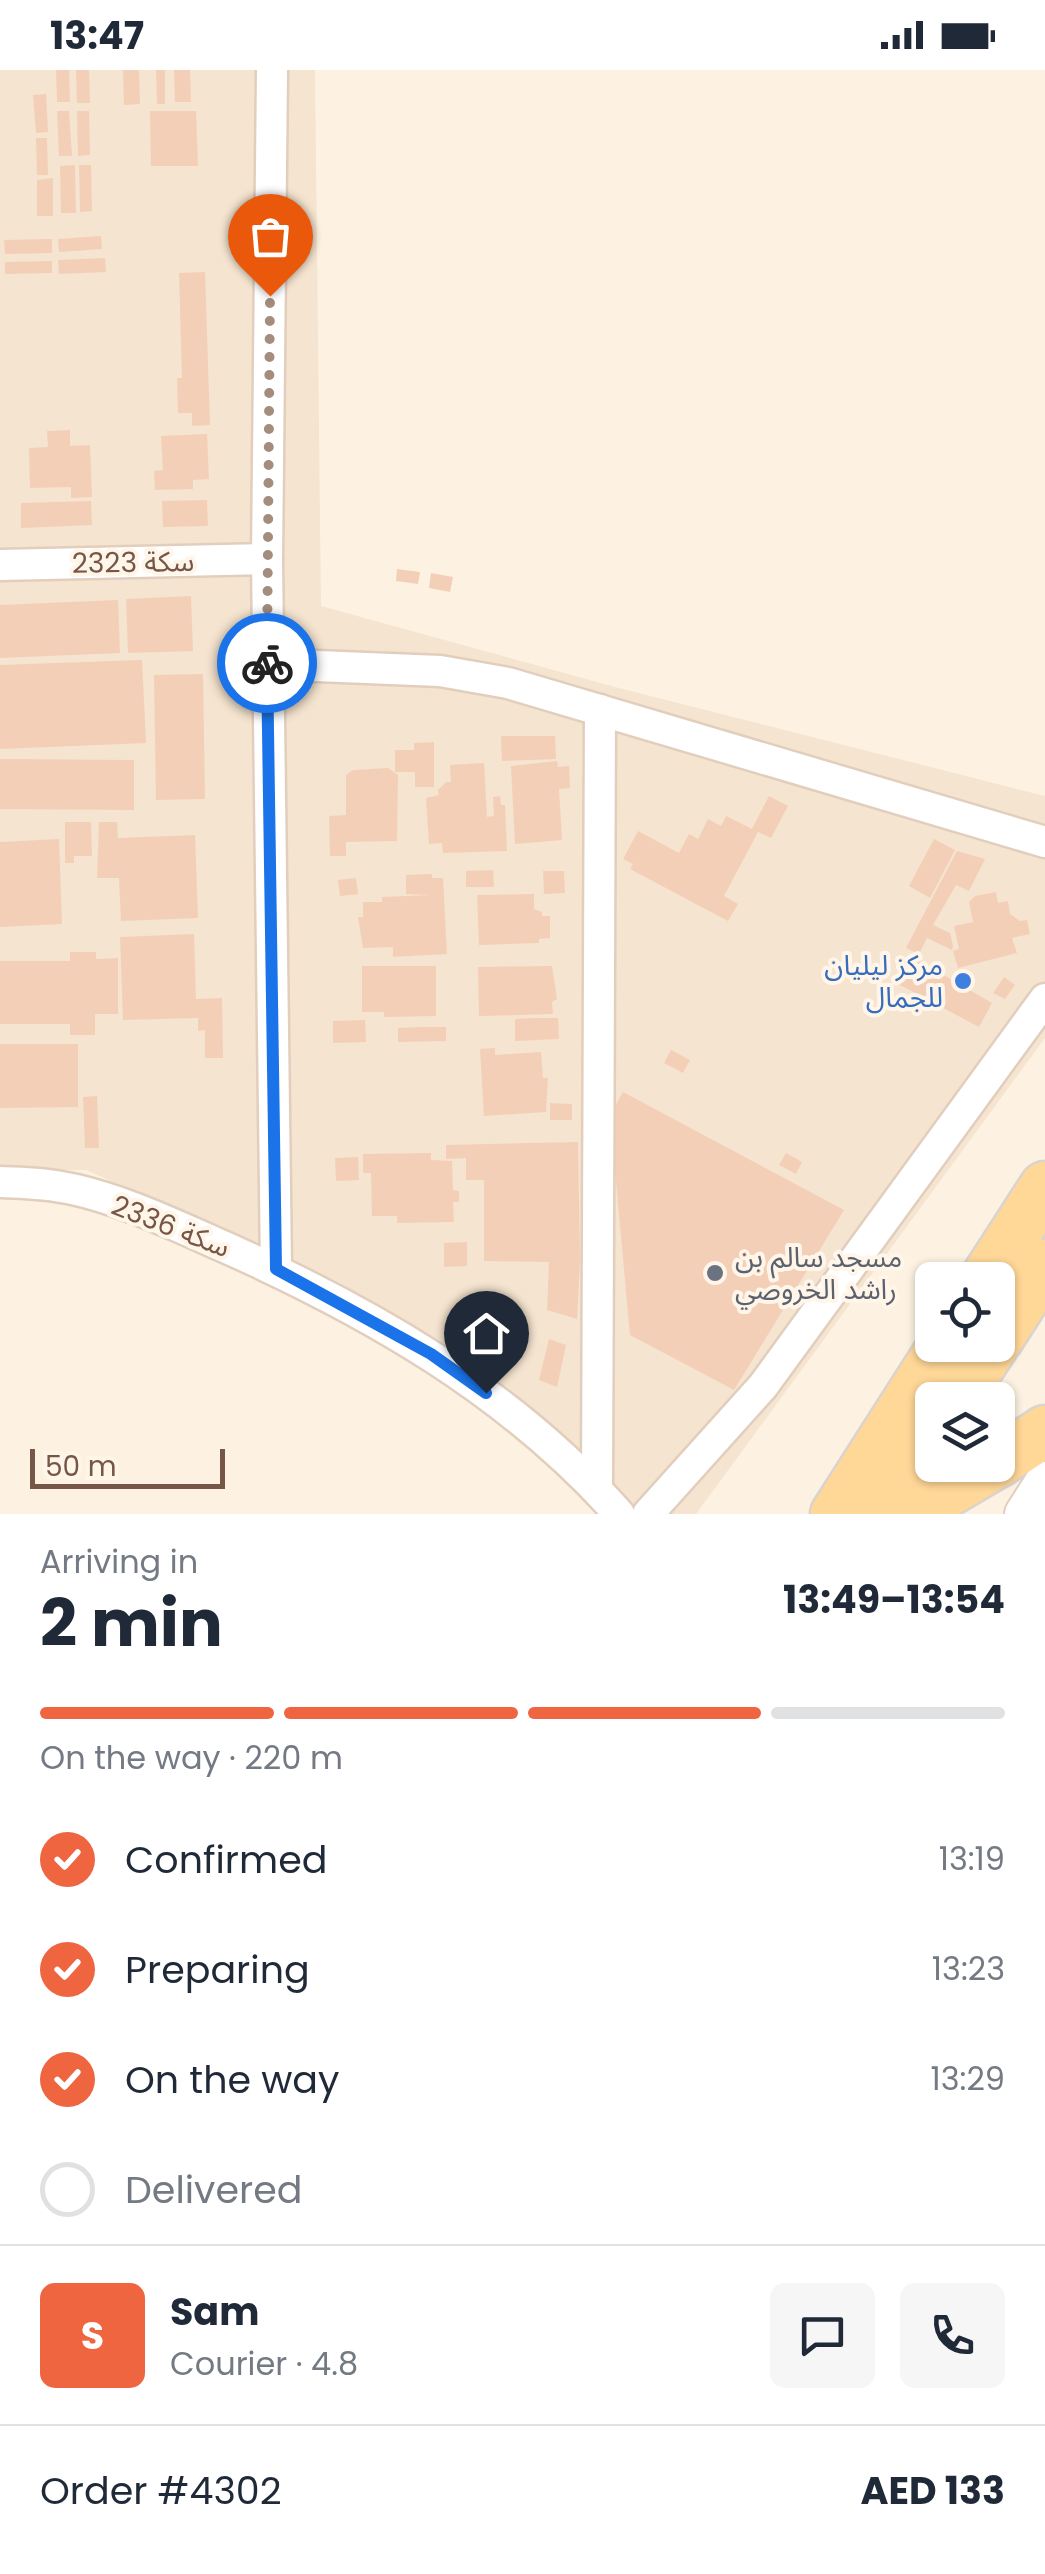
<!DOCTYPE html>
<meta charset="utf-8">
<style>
body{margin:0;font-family:Poppins,"Noto Sans Arabic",sans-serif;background:#f6f6f7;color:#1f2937;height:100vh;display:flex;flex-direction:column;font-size:38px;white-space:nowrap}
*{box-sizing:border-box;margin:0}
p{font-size:32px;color:#747a83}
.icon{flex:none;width:55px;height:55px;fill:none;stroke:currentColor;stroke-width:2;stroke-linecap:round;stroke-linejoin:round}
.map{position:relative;height:1444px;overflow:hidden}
.panel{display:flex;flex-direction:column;background:#fff;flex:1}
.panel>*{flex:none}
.controls{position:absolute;left:915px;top:1192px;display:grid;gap:20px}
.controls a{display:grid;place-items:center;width:100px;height:100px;border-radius:15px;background:#fff;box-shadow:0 2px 8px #0004;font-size:50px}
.scale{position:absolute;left:30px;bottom:25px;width:195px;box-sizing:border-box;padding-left:10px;border:5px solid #765747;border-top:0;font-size:28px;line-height:35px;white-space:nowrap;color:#765747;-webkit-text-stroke:8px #fff6e9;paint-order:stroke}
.pin{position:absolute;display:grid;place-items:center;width:85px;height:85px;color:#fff;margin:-102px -42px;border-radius:50% 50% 50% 0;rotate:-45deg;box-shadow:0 0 10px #0007}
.pin .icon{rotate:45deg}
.courier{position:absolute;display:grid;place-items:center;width:100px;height:100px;margin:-50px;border:8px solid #1a73e8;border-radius:50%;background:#fff;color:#222;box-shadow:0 2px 12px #0007}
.head em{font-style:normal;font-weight:700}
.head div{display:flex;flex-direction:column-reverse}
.head{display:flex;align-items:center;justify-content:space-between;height:170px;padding:0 40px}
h1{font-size:65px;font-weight:700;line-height:75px}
.bar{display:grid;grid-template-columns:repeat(4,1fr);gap:15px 10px;align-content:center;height:120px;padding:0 40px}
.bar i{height:12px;border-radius:8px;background:#e0e1e3}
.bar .selected{background:#ee6540}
.bar p{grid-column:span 4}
.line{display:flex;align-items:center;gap:25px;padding:0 40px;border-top:2px solid #e0e1e3}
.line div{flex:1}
.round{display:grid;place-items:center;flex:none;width:105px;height:105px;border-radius:15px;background:#f6f6f7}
ol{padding:0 40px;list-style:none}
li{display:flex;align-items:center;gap:30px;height:110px}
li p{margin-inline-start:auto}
li .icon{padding:10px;border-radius:50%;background:#ee6540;color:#fff;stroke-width:4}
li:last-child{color:#747a83}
li i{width:55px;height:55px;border:5px solid #e0e1e3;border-radius:50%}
.status{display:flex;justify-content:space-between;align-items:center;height:70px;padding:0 50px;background:#fff;direction:ltr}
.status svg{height:28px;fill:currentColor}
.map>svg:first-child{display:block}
.residential{fill:#f5e4cf}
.building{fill:#f4cfb8}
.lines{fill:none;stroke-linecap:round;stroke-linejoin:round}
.minor-casing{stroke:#e2cebd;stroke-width:35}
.tertiary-casing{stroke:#e2cebd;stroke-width:42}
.primary-casing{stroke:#dbd3cf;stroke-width:55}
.minor{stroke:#fff;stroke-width:30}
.tertiary{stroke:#fff;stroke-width:38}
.primary{stroke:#ffd797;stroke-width:50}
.done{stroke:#a58d7d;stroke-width:10;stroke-dasharray:0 18}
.route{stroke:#1a73e8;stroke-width:12}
.shop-dot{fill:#3f7fe0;stroke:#fff6e9;stroke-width:4}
.worship-dot{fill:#6b7280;stroke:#fff6e9;stroke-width:4}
.labels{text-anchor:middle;stroke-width:8;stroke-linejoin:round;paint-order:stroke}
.street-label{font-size:28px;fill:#765747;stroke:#fff6e9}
.shop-label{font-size:28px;fill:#366cbe;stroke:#fff6e9;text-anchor:end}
.worship-label{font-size:28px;fill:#5b616d;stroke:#fff6e9;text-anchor:start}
</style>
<div class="status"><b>13:47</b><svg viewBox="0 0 49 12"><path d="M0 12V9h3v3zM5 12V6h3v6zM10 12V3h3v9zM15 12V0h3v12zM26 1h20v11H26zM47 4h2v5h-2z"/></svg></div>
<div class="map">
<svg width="1045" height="1444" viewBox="0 0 1045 1444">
<rect width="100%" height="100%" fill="#fdf2e1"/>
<polygon class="residential" points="0,0 315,0 321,536 615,617 1045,726 1045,968 696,1444 635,1444 320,1204 86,1100 0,1101"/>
<g class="building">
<polygon points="56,0 69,0 70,32 57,32"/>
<polygon points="76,0 89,0 90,33 77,33"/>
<polygon points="123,0 139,0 140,34 124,35"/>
<polygon points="156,0 165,0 165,34 157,34"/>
<polygon points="174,0 190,0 191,32 175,32"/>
<polygon points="46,24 48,62 36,63 33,25"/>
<polygon points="57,41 69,41 72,86 59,86"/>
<polygon points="77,41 89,41 90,85 78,86"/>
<polygon points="150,41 196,41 198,96 151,96"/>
<polygon points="36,68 47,68 48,105 37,105"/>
<polygon points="75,95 76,143 61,143 60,96"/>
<polygon points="79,95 91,95 92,141 80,142"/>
<polygon points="53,108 53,146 37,146 37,110"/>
<polygon points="101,166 102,179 59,182 58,169"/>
<polygon points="52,169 52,183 5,184 4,170"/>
<polygon points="105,188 106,202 59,204 58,190"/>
<polygon points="52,191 52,203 5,204 5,192"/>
<polygon points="205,202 210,355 192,356 192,343 178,343 177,308 182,308 179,203"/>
<polygon points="70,360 70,376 90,375 92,427 71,428 71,417 30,418 29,378 48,377 47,361"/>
<polygon points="207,364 209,409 193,410 193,419 155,420 154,401 163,400 161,366"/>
<polygon points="207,430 208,456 163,457 162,431"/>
<polygon points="91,431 92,455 21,458 21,433"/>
<polygon points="397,499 420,502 418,514 396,511"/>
<polygon points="431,503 453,507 450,522 429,518"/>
<polygon points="191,526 193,581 128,583 126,529"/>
<polygon points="118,530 120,583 0,588 0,535"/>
<polygon points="142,590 146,673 0,679 0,595"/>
<polygon points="203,604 205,729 156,730 154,605"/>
<polygon points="501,666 555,666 556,689 502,691"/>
<polygon points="434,672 434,717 415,717 415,702 395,702 395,680 414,680 414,673"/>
<polygon points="0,689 134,690 134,740 0,739"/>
<polygon points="557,691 558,697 569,696 570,718 559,719 562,770 515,774 511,696"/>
<polygon points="484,693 487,747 494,746 493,727 500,726 501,735 505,735 507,781 443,783 442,773 429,774 426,728 439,725 438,720 446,712 451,712 450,695"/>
<polygon points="388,698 398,705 397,771 346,772 346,786 330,786 329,746 346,745 346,705 353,700"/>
<polygon points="769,726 788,736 771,768 758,762 724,826 738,834 728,851 630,799 633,794 623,789 638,761 679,783 689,764 698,769 708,749 721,756 726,746 752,759"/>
<polygon points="65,752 91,752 92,786 74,786 74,793 65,793"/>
<polygon points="99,752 117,752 118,768 195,765 198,848 121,851 119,808 97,808"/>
<polygon points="59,769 62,854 0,857 0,772"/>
<polygon points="934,769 955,780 930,828 909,816"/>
<polygon points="957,781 985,789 969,821 956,815 933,855 950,863 953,876 952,880 927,868 919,884 906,878"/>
<polygon points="493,800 494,817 466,817 466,801"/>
<polygon points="543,801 564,801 565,823 544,824"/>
<polygon points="432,804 432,808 443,808 447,884 393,887 393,877 363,878 358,847 363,847 363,832 382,832 382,827 430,825 406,824 406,805"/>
<polygon points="356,808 358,824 340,826 338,810"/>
<polygon points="996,822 998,833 1008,831 1010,844 1020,851 1027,850 1030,864 1012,868 1017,883 958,898 953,881 959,879 954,856 973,852 969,832 975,826"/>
<polygon points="534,824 534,839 542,842 542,846 550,846 550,868 539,869 539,873 479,875 477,825"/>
<polygon points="194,864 196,929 222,928 223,988 205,988 205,960 198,961 198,948 123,950 120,867"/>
<polygon points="70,882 96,882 96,889 118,888 118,944 95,944 95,965 70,965 70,954 0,954 0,891 70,891"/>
<polygon points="913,890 921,892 992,933 979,957 900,915"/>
<polygon points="362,896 436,896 436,946 384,947 384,942 362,942"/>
<polygon points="552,896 557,929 552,932 553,944 479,946 478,897"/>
<polygon points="1004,907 1015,915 1005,929 993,923"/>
<polygon points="534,948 558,948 559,969 515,971 515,949"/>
<polygon points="365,950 366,972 333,973 333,951"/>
<polygon points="420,957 446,957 446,971 398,972 398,958"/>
<polygon points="0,974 78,974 78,1037 0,1038"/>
<polygon points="495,978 495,985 541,982 543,1008 548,1008 546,1042 484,1046 480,979"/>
<polygon points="671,980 690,990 683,1003 664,993"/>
<polygon points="623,1022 844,1140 734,1320 630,1265 610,1045"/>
<polygon points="97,1026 99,1078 85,1078 83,1027"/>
<polygon points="550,1033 572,1034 572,1050 550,1050"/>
<polygon points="578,1072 580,1192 577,1249 547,1240 549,1192 484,1191 484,1110 466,1110 466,1088 446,1089 446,1075"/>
<polygon points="431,1083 431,1090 452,1091 453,1120 459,1121 459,1132 453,1132 454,1152 397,1153 397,1146 372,1146 371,1103 363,1103 363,1084"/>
<polygon points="786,1083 802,1092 796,1104 779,1095"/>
<polygon points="358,1087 359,1110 336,1111 335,1088"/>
<polygon points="467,1172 467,1196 444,1197 444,1173"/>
<polygon points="549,1269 566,1275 557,1317 539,1310"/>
</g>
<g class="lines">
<defs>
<g id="minor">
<polyline points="272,0 267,489 276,1199"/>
<polyline points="0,495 267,489"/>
<polyline points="268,594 440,601 508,613 1045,772"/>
<path d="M0,1112c20,1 41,1 61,5 50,8 110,36 157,57 149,66 292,147 401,270"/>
<polyline points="597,1419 600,640"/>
<polyline points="648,1444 763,1316 1045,929"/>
</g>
<polyline id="tertiary" points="1024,1444 1045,1411"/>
<g id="primary">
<polyline points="985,1210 1045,1117"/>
<polyline points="998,1268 1045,1195"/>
<polyline points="957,1330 993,1275"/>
<polyline points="998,1392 1045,1361"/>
<polyline points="836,1444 944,1275"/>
<polyline points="883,1444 932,1368"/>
<polyline points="909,1444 992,1395"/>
</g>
</defs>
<use href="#minor" class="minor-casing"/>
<use href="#tertiary" class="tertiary-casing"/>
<use href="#primary" class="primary-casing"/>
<use href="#minor" class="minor"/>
<use href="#tertiary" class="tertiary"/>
<use href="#primary" class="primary"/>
</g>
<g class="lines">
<polyline class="done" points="267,593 270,226"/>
<polyline class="route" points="267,593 276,1199 431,1284 486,1323"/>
</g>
<circle class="shop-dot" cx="963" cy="911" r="10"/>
<circle class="worship-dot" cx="715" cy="1203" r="10"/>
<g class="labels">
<g class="street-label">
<text transform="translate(133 492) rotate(-1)" y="10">سكة 2323</text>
<text transform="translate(171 1156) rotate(21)" y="10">سكة 2336</text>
</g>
<g class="shop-label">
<text x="943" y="905">مركز ليليان<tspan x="943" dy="32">للجمال</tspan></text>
</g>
<g class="worship-label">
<text x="735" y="1197">مسجد سالم بن<tspan x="735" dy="32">راشد الخروصي</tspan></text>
</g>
</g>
</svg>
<div class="controls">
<a><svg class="icon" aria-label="locate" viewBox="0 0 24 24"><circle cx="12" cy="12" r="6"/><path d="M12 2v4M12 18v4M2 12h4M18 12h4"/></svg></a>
<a><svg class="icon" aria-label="layers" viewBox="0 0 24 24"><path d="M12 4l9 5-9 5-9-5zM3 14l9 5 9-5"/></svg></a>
</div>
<div class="scale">50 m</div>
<div class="pin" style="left:270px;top:226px;background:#ea580c"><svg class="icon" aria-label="bag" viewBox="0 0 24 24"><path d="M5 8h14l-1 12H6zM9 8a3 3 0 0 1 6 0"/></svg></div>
<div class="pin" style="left:486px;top:1323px;background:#1f2937"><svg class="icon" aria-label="home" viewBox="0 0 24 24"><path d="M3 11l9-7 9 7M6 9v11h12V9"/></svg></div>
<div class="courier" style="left:267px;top:593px"><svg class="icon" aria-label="bike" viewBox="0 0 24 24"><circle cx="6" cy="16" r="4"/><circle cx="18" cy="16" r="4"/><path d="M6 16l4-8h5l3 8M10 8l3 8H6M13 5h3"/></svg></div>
</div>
<section class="panel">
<div class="head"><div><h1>2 min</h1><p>Arriving in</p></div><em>13:49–13:54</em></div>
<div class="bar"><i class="selected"></i><i class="selected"></i><i class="selected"></i><i></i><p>On the way · 220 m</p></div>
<ol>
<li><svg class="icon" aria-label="check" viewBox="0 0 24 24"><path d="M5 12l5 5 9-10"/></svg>Confirmed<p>13:19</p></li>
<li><svg class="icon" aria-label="check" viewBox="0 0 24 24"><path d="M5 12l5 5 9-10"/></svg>Preparing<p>13:23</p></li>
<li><svg class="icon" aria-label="check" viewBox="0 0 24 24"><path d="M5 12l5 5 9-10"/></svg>On the way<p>13:29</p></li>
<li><i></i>Delivered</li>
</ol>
<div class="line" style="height:180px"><b class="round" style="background:#ee6540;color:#fff">S</b><div><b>Sam</b><p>Courier · 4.8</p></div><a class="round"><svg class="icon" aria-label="chat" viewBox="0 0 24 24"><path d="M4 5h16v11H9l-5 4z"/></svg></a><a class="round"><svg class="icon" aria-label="phone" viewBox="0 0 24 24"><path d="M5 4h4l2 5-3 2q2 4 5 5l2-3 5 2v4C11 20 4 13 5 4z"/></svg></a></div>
<div class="line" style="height:130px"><div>Order #4302</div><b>AED 133</b></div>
</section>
